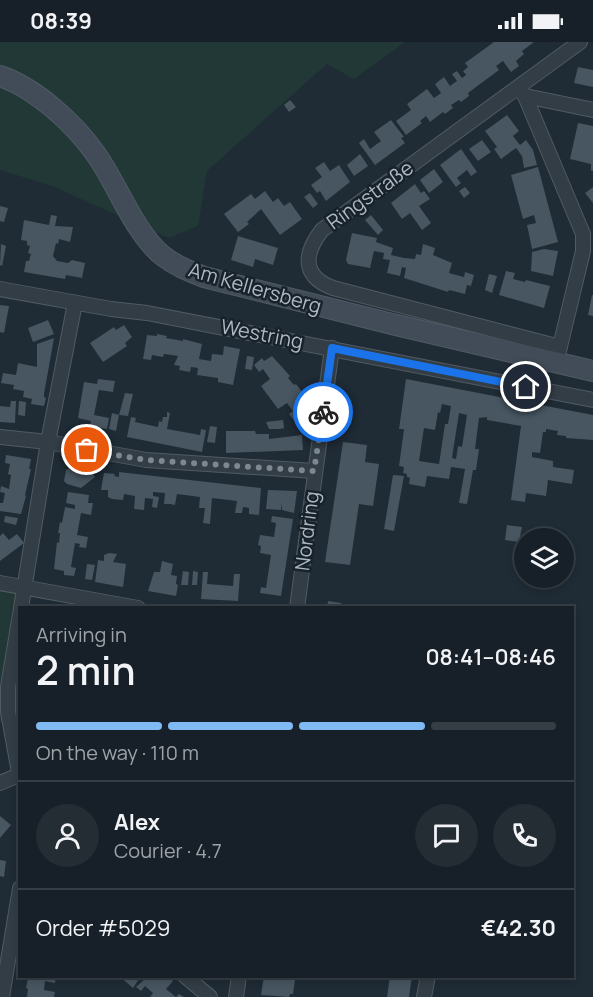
<!DOCTYPE html>
<meta charset="utf-8">
<style>
body{margin:0;font-family:Manrope,sans-serif;background:#242d34;color:#f1f3f6;height:100vh;display:flex;flex-direction:column;font-size:22px;white-space:nowrap}
*{box-sizing:border-box;margin:0}
p{font-size:20px;color:#9ea3a8}
.icon{flex:none;width:33px;height:33px;fill:none;stroke:currentColor;stroke-width:2;stroke-linecap:round;stroke-linejoin:round}
.map{position:relative;flex:1;overflow:hidden}
.side{position:absolute;left:18px;top:564px;width:556px;height:372px;display:flex;flex-direction:column;background:#172028;border-radius:0px;box-shadow:0 3px 9px #0003,0 0 0 2px #363e45}
.side>*{flex:none}
.tools{position:absolute;left:514px;top:486px;display:grid;gap:12px}
.tools a{display:grid;place-items:center;width:60px;height:60px;border-radius:50%;background:#172028;box-shadow:0 3px 9px #0003,0 0 0 2px #363e45;font-size:30px}
.pin{position:absolute;display:grid;place-items:center;width:51px;height:51px;color:#fff;margin:-26px;border:3px solid #fff;border-radius:50%;box-shadow:0 2px 6px #0007}
.courier{position:absolute;display:grid;place-items:center;width:60px;height:60px;margin:-30px;border:4px solid #1a73e8;border-radius:50%;background:#fff;color:#222;box-shadow:0 2px 8px #0007}
.summary em{font-style:normal;font-weight:600}
.summary div{display:flex;flex-direction:column-reverse}
.summary{display:flex;align-items:center;justify-content:space-between;height:102px;padding:0 18px}
h1{font-size:39px;font-weight:600;line-height:45px}
.bar{display:grid;grid-template-columns:repeat(4,1fr);gap:9px 6px;align-content:center;height:72px;padding:0 18px}
.bar i{height:8px;border-radius:4px;background:#363e45}
.bar .current{background:#7fbaf5}
.bar p{grid-column:span 4}
.line{display:flex;align-items:center;gap:15px;padding:0 18px;border-top:2px solid #363e45}
.line div{flex:1}
.round{display:grid;place-items:center;flex:none;width:63px;height:63px;border-radius:32px;background:#242d34}
.status{display:flex;justify-content:space-between;align-items:center;height:42px;padding:0 30px;background:#172028;direction:ltr}
.status svg{height:16px;fill:currentColor}
.map>svg:first-child{display:block}
.green{fill:#223837}
.building{fill:#475661;fill-rule:evenodd}
.lines{fill:none;stroke-linecap:round;stroke-linejoin:round}
.street-casing{stroke:#505b64;stroke-width:16}
.secondary-casing{stroke:#505b64;stroke-width:22}
.street{stroke:#333d45;stroke-width:14}
.secondary{stroke:#414c58;stroke-width:20}
.done{stroke:#7b8791;stroke-width:6;stroke-dasharray:0 10.8}
.route{stroke:#1a73e8;stroke-width:8}
.labels{text-anchor:middle;stroke-width:5;stroke-linejoin:round;paint-order:stroke}
.street-label{font-size:20px;fill:#acb8c3;stroke:#18222a}
</style>
<div class="status"><b>08:39</b><svg viewBox="0 0 49 12"><path d="M0 12V9h3v3zM5 12V6h3v6zM10 12V3h3v9zM15 12V0h3v12zM26 1h20v11H26zM47 4h2v5h-2z"/></svg></div>
<div class="map">
<svg width="593" height="955" viewBox="0 0 593 955">
<rect width="100%" height="100%" fill="#1f2b35"/>
<g class="green">
<polygon points="0,0 405,0 354,37 327,22 207,129 198,184 169,196 52,144 0,128"/>
<polygon points="0,548 16,551 1,645 2,679 0,679"/>
</g>
<g class="building">
<polygon points="494,0 534,0 522,9 524,12 516,19 519,24 511,30 503,19 496,24 499,28 468,51 469,54 461,60 459,58 451,63 453,66 445,72 443,70 430,80 426,74 420,79 422,81 406,93 396,79 411,68 407,62 427,47 434,56 441,51 435,42 444,35 450,44 457,39 452,32 457,29 462,36 466,33 463,29 468,25 465,21"/>
<polygon points="578,25 593,28 593,45 574,41"/>
<polygon points="290,58 296,65 289,70 284,63"/>
<polygon points="507,73 519,89 513,94 520,103 526,98 533,108 537,123 524,126 522,114 516,106 501,117 494,107 497,105 485,89"/>
<polygon points="391,78 404,95 401,96 405,101 375,123 359,101 364,97 370,107 381,99 374,90"/>
<polygon points="578,81 593,84 593,129 591,129 591,122 570,117"/>
<polygon points="482,98 491,110 478,119 469,107"/>
<polygon points="461,107 477,130 471,134 467,128 457,136 461,141 456,145 440,123"/>
<polygon points="360,112 368,124 354,134 347,123"/>
<polygon points="324,120 330,129 339,123 350,140 326,159 320,149 317,151 311,143 322,135 315,126"/>
<polygon points="538,125 558,200 532,207 527,183 536,181 534,173 523,177 511,133"/>
<polygon points="434,127 443,140 429,151 420,138"/>
<polygon points="415,142 421,151 424,149 430,157 419,164 431,181 422,188 410,171 402,177 391,161"/>
<polygon points="465,145 470,151 464,156 459,149"/>
<polygon points="593,145 593,161 585,151"/>
<polygon points="265,149 273,160 278,156 284,164 290,160 302,177 280,193 261,167 247,180 249,182 238,190 224,172 251,152 255,157"/>
<polygon points="310,151 318,162 313,166 304,155"/>
<polygon points="0,164 8,166 4,180 0,179"/>
<polygon points="51,173 57,174 55,184 73,185 70,200 59,197 58,202 56,201 53,214 57,219 68,221 72,218 85,221 82,236 66,233 65,237 24,230 26,219 29,219 31,212 28,211 30,204 27,203 27,199 21,198 24,178 49,183"/>
<polygon points="371,173 383,188 378,193 365,178"/>
<polygon points="352,191 377,196 376,200 393,206 391,213 404,216 415,217 416,212 421,213 423,202 435,206 433,213 452,221 449,231 464,235 465,230 474,233 471,244 467,243 465,252 449,248 448,250 404,236 406,226 402,225 400,234 387,231 390,218 383,217 384,211 374,209 370,226 348,222 346,218"/>
<polygon points="238,194 278,206 273,223 255,217 253,225 231,218"/>
<polygon points="1,202 6,204 2,224 0,223"/>
<polygon points="544,207 558,209 553,234 531,229 532,210"/>
<polygon points="506,229 515,231 513,237 525,240 526,238 550,244 544,266 499,253"/>
<polygon points="489,232 497,234 492,251 485,248"/>
<polygon points="592,253 593,253 593,274 588,273"/>
<polygon points="0,263 9,264 4,291 0,290"/>
<polygon points="48,278 54,292 33,300 28,286"/>
<polygon points="124,283 132,295 125,301 127,304 103,320 90,301 114,285 116,288"/>
<polygon points="157,292 167,294 166,296 183,299 183,297 202,302 199,317 211,319 212,312 223,313 224,304 240,307 233,343 218,340 218,336 197,333 198,326 191,325 190,330 179,328 180,324 174,323 178,314 164,312 163,315 152,313 151,318 143,317 147,293 157,294"/>
<polygon points="54,296 44,352 44,355 46,356 44,364 31,362 32,357 23,355 24,349 13,347 14,343 1,341 3,331 16,333 18,321 37,325 37,302"/>
<polygon points="247,314 254,315 252,328 245,327"/>
<polygon points="272,314 290,334 288,336 294,343 296,342 302,350 300,352 309,364 301,370 304,373 295,380 289,372 293,369 287,361 278,367 261,344 270,337 263,327 259,330 254,323 262,316 264,319"/>
<polygon points="98,337 115,339 113,350 99,348 94,373 109,376 107,387 90,384 91,379 78,376 84,340 97,342"/>
<path d="M406,337l187,36v25l-27,-2v-2l-9,-1 1,-4 -12,-2v3h-3l-3,21 -8,-1v5l21,4v6l21,3 -2,14 -24,-4 -2,16 -20,-3 -1,9 -14,-2 10,-74 -34,-6v-3l-8,1 -4,31h4l-3,21h-3l-6,34 -8,-1 6,-34 -14,-2 -2,12 -22,-3 -2,11 -16,-3 1,-6 -3,-1v-3l-4,-1 1,-6 -5,-1 5,-37h-5zM442,362l9,2 -3,18h-3l-6,40 -20,-3 5,-33 11,2 3,-18 2,1zM459,371l8,2 -5,32 -4,-1 -2,13 -4,-1z"/>
<polygon points="125,351 133,352 128,374 119,373"/>
<polygon points="11,359 16,359 15,381 0,380 0,364 10,365"/>
<polygon points="19,359 26,360 25,374 18,373"/>
<polygon points="167,370 170,371 167,387 200,393 201,387 206,388 202,410 127,395 131,375 136,376 135,380 158,385 159,379 162,380 163,375 167,375"/>
<polygon points="112,371 119,373 116,389 109,387"/>
<polygon points="283,378 284,386 280,387 269,387 266,380"/>
<polygon points="210,384 217,385 215,401 207,400"/>
<polygon points="226,389 255,389 256,392 269,392 269,397 302,393 303,408 226,411"/>
<polygon points="343,400 367,403 365,420 379,422 373,464 359,462 350,523 325,520"/>
<polygon points="6,413 31,417 29,427 31,427 25,453 26,454 21,472 0,469 0,461 3,461 5,451 0,450 1,444 9,447 11,433 8,432 10,422 5,421"/>
<polygon points="83,417 95,435 81,446 67,442 64,439 66,428 70,426 69,423 73,420 74,423"/>
<polygon points="119,430 261,446 259,473 249,472 249,466 243,465 242,471 235,471 237,459 212,456 210,482 203,481 205,466 199,466 200,455 177,452 175,463 170,462 164,462 165,451 153,450 153,454 159,455 157,466 152,465 153,457 145,456 144,468 134,467 135,454 124,452 123,458 112,457 108,455 108,448 101,448 104,431 115,432 114,434 119,435"/>
<polygon points="393,433 404,434 394,489 384,487"/>
<polygon points="268,448 297,449 294,471 282,468 281,461 281,468 266,467"/>
<polygon points="68,450 89,453 88,461 93,461 91,473 81,471 77,493 88,495 86,506 79,505 80,502 75,501 71,525 76,526 74,534 64,533 64,529 54,527 57,500 59,501 60,491 58,491 60,480 62,481 65,465 75,467 75,463 66,461"/>
<polygon points="5,474 18,476 16,483 4,480"/>
<polygon points="272,474 293,477 281,554 260,551 261,545 266,546 271,513 260,511 261,504 258,503 260,493 274,495 276,481 271,480"/>
<polygon points="507,483 522,485 519,500 505,498"/>
<polygon points="3,491 9,498 17,492 24,501 0,519 0,494"/>
<polygon points="109,511 117,512 113,520 126,522 123,545 95,540 98,518 104,519 104,513"/>
<polygon points="162,519 173,522 171,533 177,534 176,542 178,543 176,554 148,549 154,530 160,530"/>
<polygon points="87,522 95,523 92,538 85,537"/>
<polygon points="183,529 189,530 188,543 181,543"/>
<polygon points="193,529 198,530 197,543 192,543"/>
<polygon points="203,530 208,530 207,542 233,544 234,532 240,532 238,559 201,557"/>
<polygon points="328,559 341,561 340,566 327,566"/>
<polygon points="0,774 11,783 0,796"/>
<polygon points="0,818 6,819 4,835 0,834"/>
<polygon points="30,934 56,934 55,941 45,939 44,948 55,950 54,955 27,955 28,947 26,946 28,936"/>
<polygon points="119,934 141,934 133,946"/>
<polygon points="142,934 168,934 173,939 166,947 176,955 179,952 184,955 150,955 153,951 145,944 141,949 136,945 145,937"/>
<polygon points="264,934 291,934 291,938 295,938 293,952 290,952 289,955 261,953"/>
<polygon points="390,934 412,934 409,955 387,955"/>
</g>
<g class="lines">
<defs>
<g id="street">
<polyline points="519,46 525,54 583,192 583,209 558,313"/>
<polyline points="525,54 593,68"/>
<polyline points="0,247 111,267 147,271 593,358"/>
<path d="M560,305l-227,-59c-32,-12 -29,-35 -11,-58l258,-188"/>
<polyline points="0,395 48,400 146,418 314,429"/>
<polyline points="0,541 138,566"/>
<polyline points="21,566 48,400 75,261"/>
<polyline points="297,566 332,306"/>
<polyline points="20,572 8,645 8,670 20,736"/>
<polyline points="0,741 19,733"/>
<polyline points="185,934 210,955"/>
<polyline points="2,955 20,846"/>
<polyline points="236,955 239,934"/>
<polyline points="424,955 428,934"/>
</g>
<path id="secondary" d="M0,34c35,12 73,46 95,77 22,30 39,80 68,103 13,10 26,15 41,21l192,48 197,46"/>
</defs>
<use href="#street" class="street-casing"/>
<use href="#secondary" class="secondary-casing"/>
<use href="#street" class="street"/>
<use href="#secondary" class="secondary"/>
</g>
<g class="lines">
<polyline class="done" points="87,408 146,418 314,429 323,370"/>
<polyline class="route" points="323,370 332,306 526,345"/>
</g>
<g class="labels">
<g class="street-label">
<text transform="translate(370 153) rotate(-36)" y="7">Ringstraße</text>
<text transform="translate(255 246) rotate(16)" y="7">Am Kellersberg</text>
<text transform="translate(262 292) rotate(11)" y="7">Westring</text>
<text transform="translate(307 489) rotate(-83)" y="7">Nordring</text>
</g>
</g>
</svg>
<div class="tools">
<a><svg class="icon" aria-label="layers" viewBox="0 0 24 24"><path d="M12 4l9 5-9 5-9-5zM3 14l9 5 9-5"/></svg></a>
</div>
<div class="pin" style="left:87px;top:408px;background:#ea580c"><svg class="icon" aria-label="bag" viewBox="0 0 24 24"><path d="M5 8h14l-1 12H6zM9 8a3 3 0 0 1 6 0"/></svg></div>
<div class="pin" style="left:526px;top:345px;background:#1f2937"><svg class="icon" aria-label="home" viewBox="0 0 24 24"><path d="M3 11l9-7 9 7M6 9v11h12V9"/></svg></div>
<div class="courier" style="left:323px;top:370px"><svg class="icon" aria-label="bike" viewBox="0 0 24 24"><circle cx="6" cy="16" r="4"/><circle cx="18" cy="16" r="4"/><path d="M6 16l4-8h5l3 8M10 8l3 8H6M13 5h3"/></svg></div>
<section class="side">
<div class="summary"><div><h1>2 min</h1><p>Arriving in</p></div><em>08:41–08:46</em></div>
<div class="bar"><i class="current"></i><i class="current"></i><i class="current"></i><i></i><p>On the way · 110 m</p></div>
<div class="line" style="height:108px"><a class="round"><svg class="icon" aria-label="person" viewBox="0 0 24 24"><circle cx="12" cy="8" r="4"/><path d="M4 21q1-7 8-7t8 7"/></svg></a><div><b>Alex</b><p>Courier · 4.7</p></div><a class="round"><svg class="icon" aria-label="chat" viewBox="0 0 24 24"><path d="M4 5h16v11H9l-5 4z"/></svg></a><a class="round"><svg class="icon" aria-label="phone" viewBox="0 0 24 24"><path d="M5 4h4l2 5-3 2q2 4 5 5l2-3 5 2v4C11 20 4 13 5 4z"/></svg></a></div>
<div class="line" style="height:78px"><div>Order #5029</div><b>€42.30</b></div>
</section>
</div>
